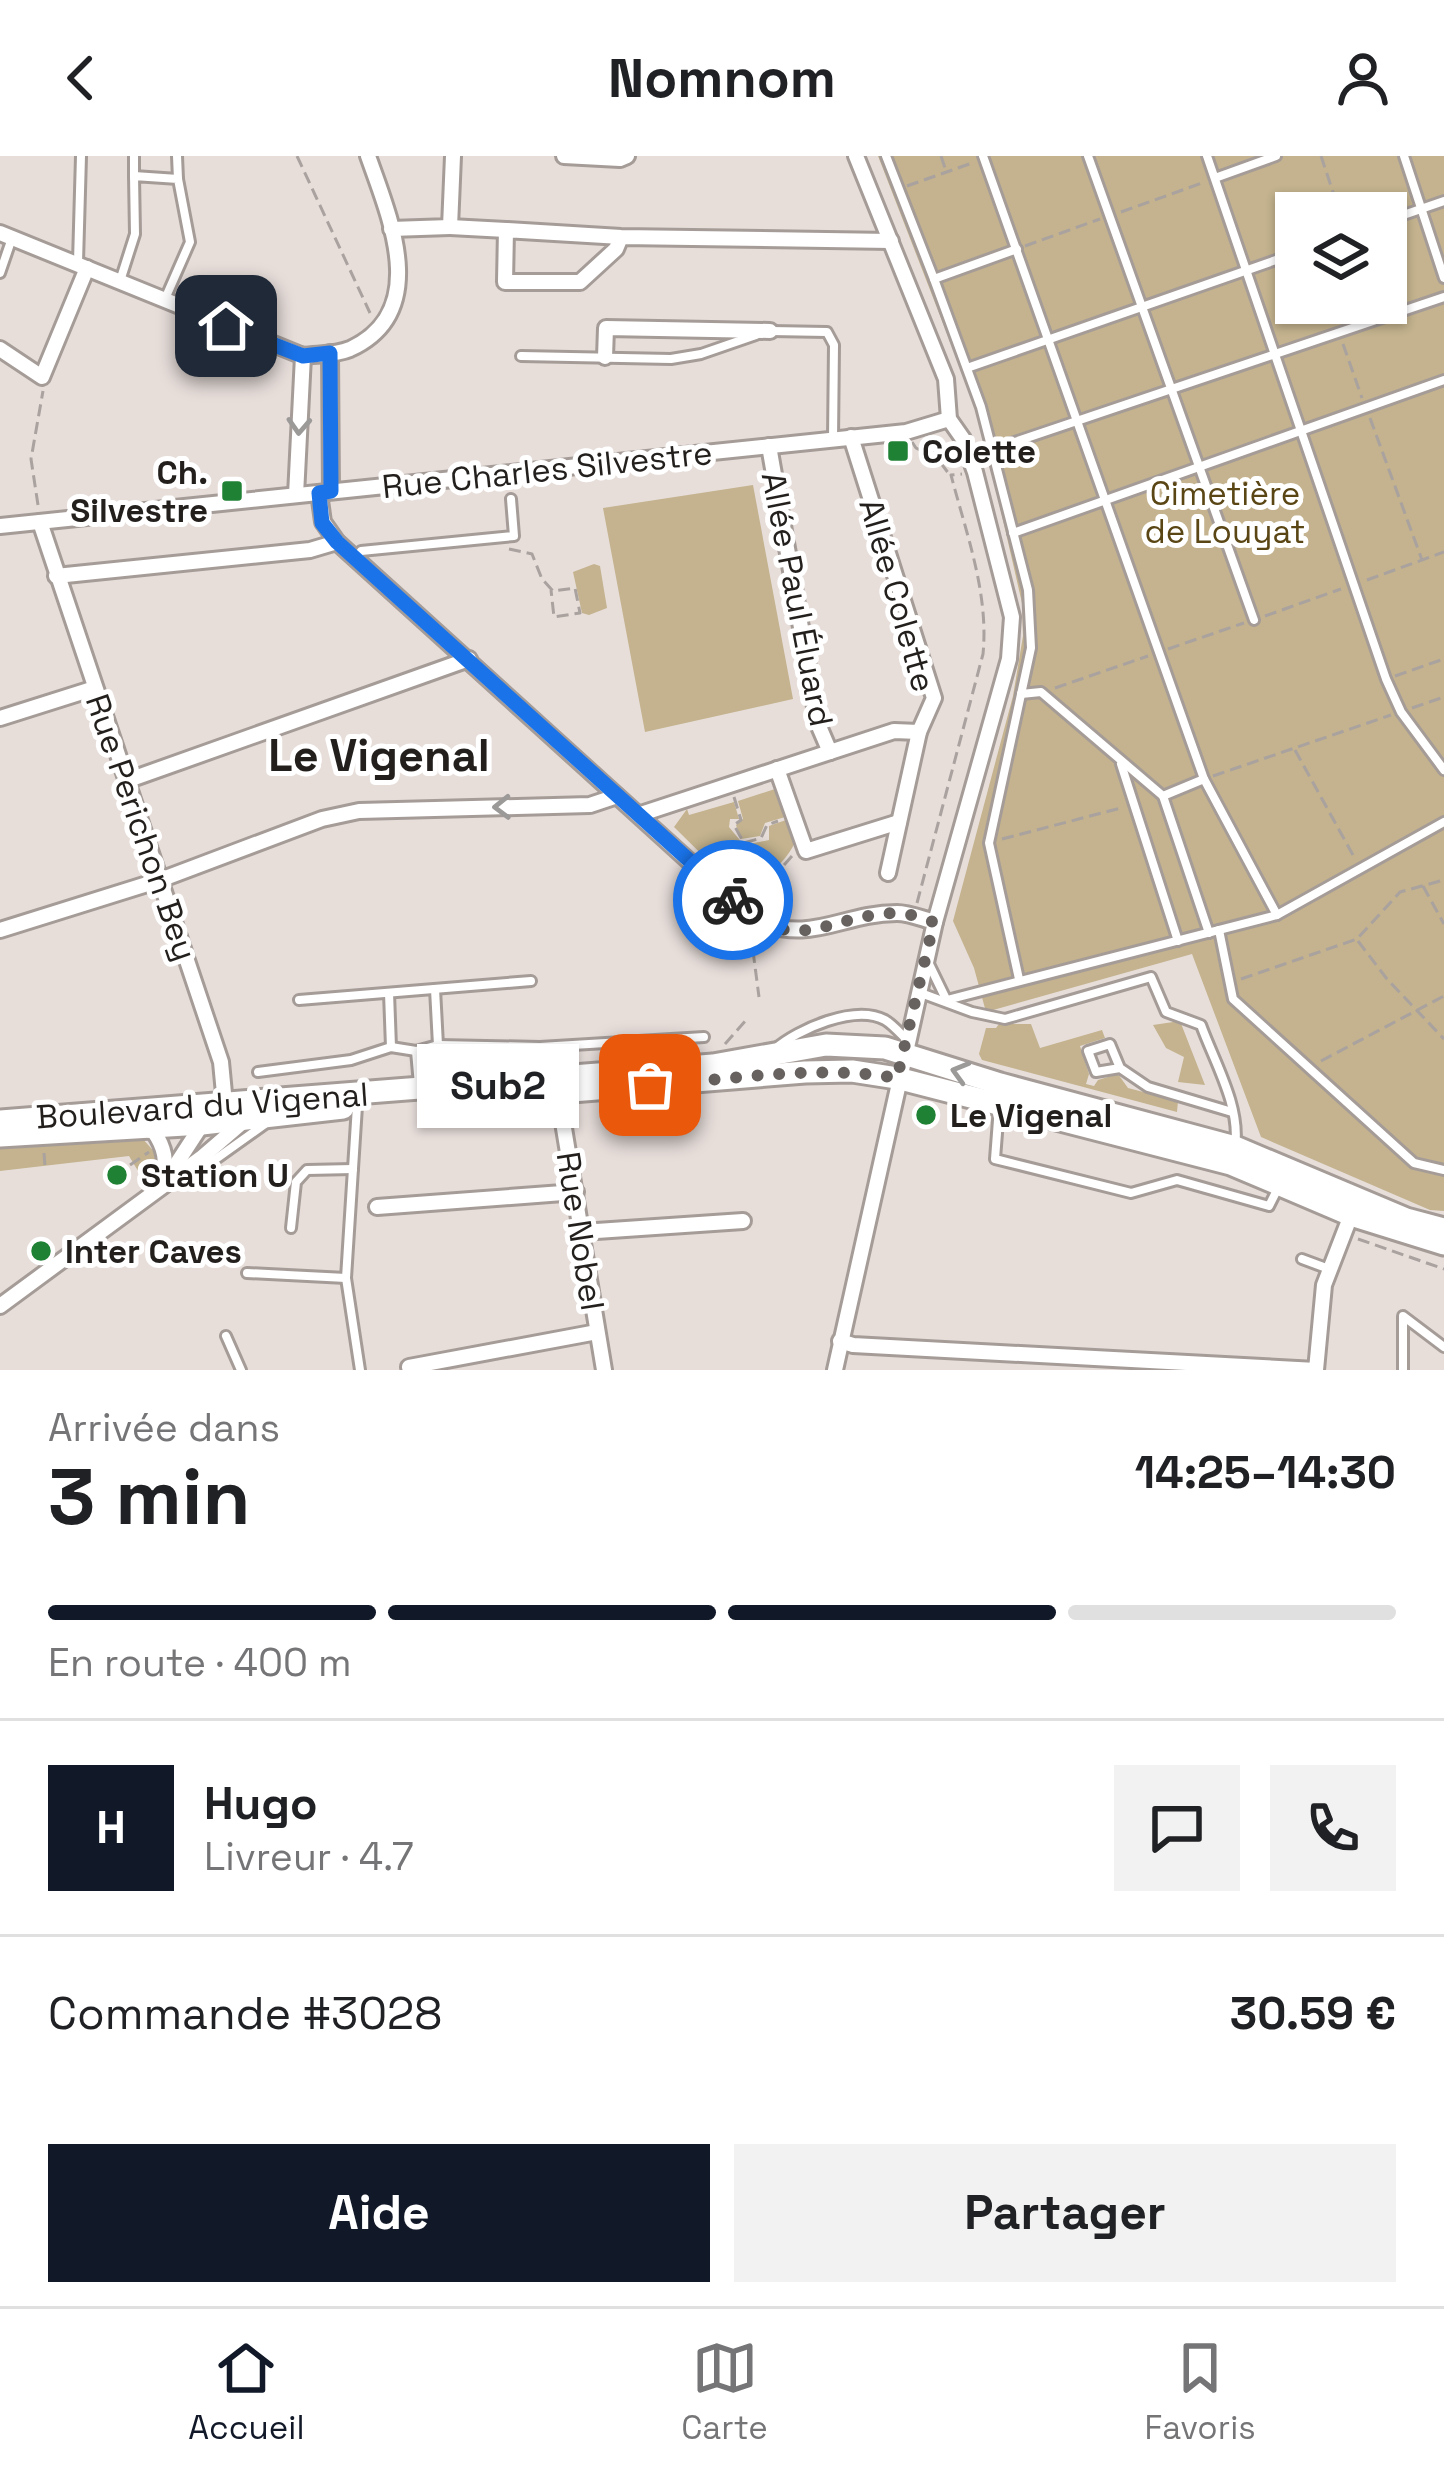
<!DOCTYPE html>
<html lang="fr">
<meta charset="utf-8">
<style>
body{margin:0;font-family:"Space Grotesk",sans-serif;background:#f2f2f2;color:#202124;height:100vh;display:flex;flex-direction:column;font-size:45px;white-space:nowrap}
*{box-sizing:border-box;margin:0}
p{font-size:39px;color:#757577}
.icon{flex:none;width:66px;height:66px;fill:none;stroke:currentColor;stroke-width:2;stroke-linecap:round;stroke-linejoin:round}
.map{position:relative;height:1214px;overflow:hidden}
.details{display:flex;flex-direction:column;background:#fff;flex:1}
.details>*{flex:none}
.controls{position:absolute;left:1275px;top:36px;display:grid;gap:24px}
.controls a{display:grid;place-items:center;width:132px;height:132px;border-radius:0px;background:#fff;box-shadow:0 3px 9px #0004;font-size:60px}
.pin{position:absolute;display:grid;place-items:center;width:102px;height:102px;color:#fff;margin:-51px;border-radius:24px;box-shadow:0 6px 18px #0006}
.courier{position:absolute;display:grid;place-items:center;width:120px;height:120px;margin:-60px;border:9px solid #1a73e8;border-radius:50%;background:#fff;color:#222;box-shadow:0 3px 15px #0007}
.bubble{position:absolute;height:84px;border-radius:0px;background:#fff;box-shadow:0 3px 9px #0004;font-size:39px;font-weight:700;line-height:84px;text-align:center}
.overview em{font-style:normal;font-weight:700}
.overview div{display:flex;flex-direction:column-reverse}
.overview{display:flex;align-items:center;justify-content:space-between;height:204px;padding:0 48px}
h1{font-size:78px;font-weight:700;line-height:90px}
.bar{display:grid;grid-template-columns:repeat(4,1fr);gap:18px 12px;align-content:center;height:144px;padding:0 48px}
.bar i{height:15px;border-radius:9px;background:#e0e0e0}
.bar .current{background:#111827}
.bar p{grid-column:span 4}
.line{display:flex;align-items:center;gap:30px;padding:0 48px;border-top:3px solid #e0e0e0}
.line div{flex:1}
.round{display:grid;place-items:center;flex:none;width:126px;height:126px;border-radius:0px;background:#f2f2f2}
.action{display:flex;gap:24px;margin-top:auto;padding:24px 48px}
.action a{flex:1;height:138px;border-radius:0px;background:#111827;color:#fff;font-size:48px;font-weight:700;line-height:138px;text-align:center}
.action a+a{background:#f2f2f2;color:#202124}
header{display:flex;justify-content:space-between;align-items:center;height:156px;padding:0 48px;background:#fff;font-size:54px;font-weight:700}
.menu{display:flex;justify-content:space-around;align-items:center;height:168px;border-top:3px solid #e0e0e0;background:#fff;font-size:33px;color:#757577}
.menu a{display:grid;justify-items:center;gap:6px}
.menu .current{color:#111827}
.map>svg:first-child{display:block}
.green{fill:#c4b38e;fill-rule:evenodd}
.lines{fill:none;stroke-linecap:round;stroke-linejoin:round}
.lane-casing{stroke:#a59c98;stroke-width:14}
.street-casing{stroke:#a59c98;stroke-width:20}
.primary-casing{stroke:#a59c98;stroke-width:27}
.path{stroke:#a9a29e;stroke-width:3;stroke-dasharray:12 6;stroke-linecap:butt}
.lane{stroke:#fff;stroke-width:8}
.street{stroke:#fff;stroke-width:14}
.primary{stroke:#fff;stroke-width:21}
.oneway{stroke:#9c9a99}
.done{stroke:#67625f;stroke-width:12;stroke-dasharray:0 21.6}
.route{stroke:#1a73e8;stroke-width:15}
.poi-dot{fill:#1f8134;stroke:#fff;stroke-width:4.5}
.labels{text-anchor:middle;stroke-width:10;stroke-linejoin:round;paint-order:stroke}
.poi-label{font-size:33px;font-weight:bold;fill:#221f1d;stroke:#fff;text-anchor:start}
.street-label{font-size:33px;fill:#221f1d;stroke:#fff}
.park-label{font-size:33px;fill:#5a4615;stroke:#fff}
.district-label{font-size:45px;font-weight:bold;fill:#221f1d;stroke:#fff}
</style>
<header><svg class="icon" aria-label="back" viewBox="0 0 24 24"><path d="M15 5l-7 7 7 7"/></svg>Nomnom<svg class="icon" aria-label="person" viewBox="0 0 24 24"><circle cx="12" cy="8" r="4"/><path d="M4 21q1-7 8-7t8 7"/></svg></header>
<div class="map">
<svg width="1444" height="1214" viewBox="0 0 1444 1214">
<rect width="100%" height="100%" fill="#e7deda"/>
<g class="green">
<path d="M878,0h566v1055l-14,-1 -169,-73 -69,-183 -206,58 -12,-44 -21,-47 60,-225 10,-60 -1,-33 -43,-187zM1296,57h90v90h-90z"/>
<polygon points="753,329 793,543 645,576 603,352"/>
<polygon points="594,408 600,410 607,452 589,459 582,457 573,416"/>
<polygon points="775,633 785,661 765,667 760,680 741,683 736,669 743,663 738,645"/>
<path d="M734,646l5,17h-9l-1,8 15,18 25,-5v-14l17,-6 8,24c-10,24 -45,37 -26,66l-4,6 -90,-89 13,-18 2,6z"/>
<polygon points="1180,865 1205,929 1178,926 1184,901 1166,892 1153,869"/>
<polygon points="999,868 1031,868 1040,892 1102,874 1105,882 1080,890 1089,918 1086,928 1094,930 1098,924 1118,918 1128,932 1178,945 1177,956 982,904 979,898 986,872 996,872"/>
<polygon points="142,982 158,1000 153,1024 146,1028 129,1000 0,1015 0,989"/>
</g>
<g class="lines">
<defs>
<g id="lane">
<polyline points="177,0 178,23"/>
<polyline points="886,0 934,123 1017,93"/>
<polyline points="983,0 1204,623 1277,759"/>
<polyline points="1088,0 1254,464"/>
<polyline points="1207,0 1386,523 1401,556 1444,614"/>
<polyline points="1404,0 1444,122"/>
<polyline points="134,20 134,0"/>
<polyline points="1215,22 1276,0"/>
<polyline points="1386,65 1444,45"/>
<polyline points="78,106 81,0"/>
<polyline points="0,117 12,82"/>
<polyline points="934,123 981,251 1028,434 1031,492 989,687 1019,823"/>
<polyline points="120,125 135,78 134,20 178,23 190,86 165,143"/>
<polyline points="771,175 827,176 834,189 833,283"/>
<polyline points="521,200 671,203 701,198 756,179"/>
<polyline points="967,212 1296,97"/>
<polyline points="994,293 1444,141"/>
<polyline points="1013,377 1444,224"/>
<polyline points="356,402 361,395 514,380 511,343"/>
<polyline points="1021,538 1041,536 1163,640 1204,623"/>
<polyline points="1121,608 1178,785"/>
<polyline points="1163,640 1209,777"/>
<polyline points="1219,774 1233,843 1414,1007 1444,1014"/>
<polyline points="929,808 946,843"/>
<polyline points="435,833 438,889"/>
<path d="M918,836l54,20 33,7 146,-42 15,35 35,13c13,36 40,82 34,121"/>
<polyline points="389,837 391,891"/>
<polyline points="299,844 531,825"/>
<polyline points="947,844 1277,759 1444,666"/>
<path d="M775,893c23,-20 80,-45 110,-29 7,4 15,13 21,19"/>
<polyline points="416,895 419,929"/>
<polyline points="1120,912 1096,916 1088,895 1110,888 1120,912 1148,931 1232,956"/>
<polyline points="258,916 351,904 391,891 416,895 438,889 540,891 704,881"/>
<polyline points="357,950 346,1122 360,1214"/>
<polyline points="999,951 995,1003 1131,1037 1177,1024 1269,1050 1279,1030"/>
<polyline points="182,1020 192,1020 265,968"/>
<polyline points="291,1072 296,1026 307,1014 353,1013"/>
<polyline points="1302,1103 1329,1113"/>
<polyline points="247,1117 346,1122"/>
<polyline points="226,1180 241,1214"/>
<polyline points="1403,1214 1403,1160 1444,1191"/>
</g>
<g id="street">
<polyline points="564,0 620,3 627,0"/>
<polyline points="450,71 506,74"/>
<polyline points="391,73 450,71 453,0"/>
<path d="M0,77l303,123c15,-2 33,-1 47,-7 81,-37 40,-131 18,-193"/>
<polyline points="621,81 616,93 580,126 505,126 506,74 621,81 891,85"/>
<polyline points="0,193 42,221 87,112"/>
<polyline points="330,197 331,335"/>
<polyline points="605,201 606,172 770,175"/>
<polyline points="851,281 934,542 919,576 888,717"/>
<polyline points="769,290 818,568 830,596"/>
<path d="M319,337l4,29 14,20 417,378c59,25 87,-7 143,-7 12,0 26,6 38,9"/>
<polyline points="296,339 303,200"/>
<polyline points="40,366 221,906 225,948 220,953"/>
<polyline points="0,370 906,276 949,263"/>
<polyline points="56,420 310,394 337,386"/>
<polyline points="0,562 95,532"/>
<polyline points="777,613 806,695 899,666"/>
<polyline points="126,625 469,503"/>
<polyline points="641,658 894,575 919,576"/>
<polyline points="0,774 160,724 322,663 359,655 590,649 617,640"/>
<polyline points="558,936 604,1214"/>
<path d="M145,973l9,3c11,16 13,29 9,49"/>
<polyline points="162,1030 203,967"/>
<polyline points="377,1051 576,1036"/>
<polyline points="582,1076 743,1065"/>
<polyline points="0,1150 201,1002 244,965"/>
<polyline points="840,1185 853,1189 1316,1214 1324,1129 1351,1059"/>
<polyline points="409,1211 597,1176"/>
<polyline points="835,1214 935,766 1009,503 1012,461 975,316 963,283 949,263 946,223 856,0"/>
</g>
<g id="primary">
<polyline points="572,935 805,916 852,915 897,922 1231,1008 1351,1059 1444,1088"/>
<polyline points="0,965 713,909 826,889 885,892 1000,928 1235,991 1406,1063 1444,1073"/>
<polyline points="0,980 202,968 343,952"/>
</g>
</defs>
<use href="#lane" class="lane-casing"/>
<use href="#street" class="street-casing"/>
<use href="#primary" class="primary-casing"/>
<g class="path">
<polyline points="297,0 370,157"/>
<polyline points="941,0 946,15"/>
<polyline points="1321,0 1340,57"/>
<polyline points="907,30 972,7"/>
<polyline points="1121,56 1202,27"/>
<polyline points="1025,90 1100,63"/>
<polyline points="1329,147 1336,168"/>
<polyline points="1343,188 1362,242"/>
<polyline points="1370,262 1422,404"/>
<polyline points="912,286 916,292 937,302 949,318"/>
<polyline points="38,349 31,303 43,235"/>
<polyline points="509,393 532,398 542,423 553,435 575,432 580,457 554,461 551,434"/>
<polyline points="1367,424 1444,396"/>
<polyline points="1265,460 1341,433"/>
<polyline points="1168,493 1244,467"/>
<polyline points="1395,520 1444,503"/>
<polyline points="1055,532 1148,500"/>
<polyline points="1412,552 1444,541"/>
<polyline points="1295,594 1354,701"/>
<polyline points="1213,620 1391,559"/>
<polyline points="734,641 741,664 734,669 744,687 761,682 767,669 778,665"/>
<polyline points="1002,683 1121,652"/>
<polyline points="1423,730 1444,768"/>
<path d="M917,747l66,-249c6,-61 -17,-121 -32,-179l11,-1"/>
<polyline points="769,755 764,732 792,700"/>
<polyline points="1358,785 1387,823 1444,883"/>
<polyline points="753,795 759,841"/>
<polyline points="1241,823 1357,783 1400,736 1444,724"/>
<polyline points="725,888 747,863"/>
<polyline points="1321,905 1444,840"/>
<polyline points="44,997 45,1010"/>
<polyline points="130,1009 149,996"/>
<polyline points="1358,1083 1444,1113"/>
</g>
<use href="#lane" class="lane"/>
<use href="#street" class="street"/>
<use href="#primary" class="primary"/>
</g>
<defs><path id="oneway-chevron" d="M-2-3.5L2.5 0L-2 3.5" fill="none" stroke-width="1.6" stroke-linecap="round" stroke-linejoin="round" transform="scale(3)"/></defs>
<g class="oneway">
<use href="#oneway-chevron" transform="translate(299 270) rotate(93)"/>
<use href="#oneway-chevron" transform="translate(502 651) rotate(179)"/>
<use href="#oneway-chevron" transform="translate(960 916) rotate(-164)"/>
</g>
<g class="lines">
<path class="done" d="M650,929c82,-5 165,-21 247,-7l37,-156c-11,-3 -25,-9 -37,-9 -71,1 -100,47 -164,-13"/>
<polyline class="route" points="226,170 303,200 330,197 331,335 319,337 322,367 337,386 733,744"/>
</g>
<g class="poi-dot">
<rect x="886" y="283" width="24" height="24" rx="6"/>
<rect x="220" y="323" width="24" height="24" rx="6"/>
<circle cx="926" cy="959" r="12"/>
<circle cx="117" cy="1019" r="12"/>
<circle cx="41" cy="1095" r="12"/>
</g>
<g class="labels">
<g class="poi-label">
<text x="922" y="307">Colette</text>
<text x="208" y="328" text-anchor="end">Ch.<tspan x="208" dy="38">Silvestre</tspan></text>
<text x="950" y="971">Le Vigenal</text>
<text x="141" y="1031">Station U</text>
<text x="65" y="1107">Inter Caves</text>
</g>
<g class="street-label">
<text transform="translate(547 313) rotate(-6)" y="12">Rue Charles Silvestre</text>
<text transform="translate(898 439) rotate(74)" y="12">Allée Colette</text>
<text transform="translate(798 443) rotate(79)" y="12">Allée Paul Éluard</text>
<text transform="translate(142 671) rotate(71)" y="12">Rue Perichon Bey</text>
<text transform="translate(202 949) rotate(-4)" y="12">Boulevard du Vigenal</text>
<text transform="translate(581 1075) rotate(81)" y="12">Rue Nobel</text>
</g>
<g class="park-label">
<text x="1225" y="349">Cimetière<tspan x="1225" dy="38">de Louyat</tspan></text>
</g>
<g class="district-label">
<text x="379" y="615">Le Vigenal</text>
</g>
</g>
</svg>
<div class="controls">
<a><svg class="icon" aria-label="layers" viewBox="0 0 24 24"><path d="M12 4l9 5-9 5-9-5zM3 14l9 5 9-5"/></svg></a>
</div>
<div class="pin" style="left:650px;top:929px;background:#ea580c"><svg class="icon" aria-label="bag" viewBox="0 0 24 24"><path d="M5 8h14l-1 12H6zM9 8a3 3 0 0 1 6 0"/></svg></div>
<div class="pin" style="left:226px;top:170px;background:#1f2937"><svg class="icon" aria-label="home" viewBox="0 0 24 24"><path d="M3 11l9-7 9 7M6 9v11h12V9"/></svg></div>
<div class="courier" style="left:733px;top:744px"><svg class="icon" aria-label="bike" viewBox="0 0 24 24"><circle cx="6" cy="16" r="4"/><circle cx="18" cy="16" r="4"/><path d="M6 16l4-8h5l3 8M10 8l3 8H6M13 5h3"/></svg></div>
<div class="bubble" style="left:417px;top:888px;width:162px">Sub2</div>
</div>
<section class="details">
<div class="overview"><div><h1>3 min</h1><p>Arrivée dans</p></div><em>14:25–14:30</em></div>
<div class="bar"><i class="current"></i><i class="current"></i><i class="current"></i><i></i><p>En route · 400 m</p></div>
<div class="line" style="height:216px"><b class="round" style="background:#111827;color:#fff">H</b><div><b>Hugo</b><p>Livreur · 4.7</p></div><a class="round"><svg class="icon" aria-label="chat" viewBox="0 0 24 24"><path d="M4 5h16v11H9l-5 4z"/></svg></a><a class="round"><svg class="icon" aria-label="phone" viewBox="0 0 24 24"><path d="M5 4h4l2 5-3 2q2 4 5 5l2-3 5 2v4C11 20 4 13 5 4z"/></svg></a></div>
<div class="line" style="height:156px"><div>Commande #3028</div><b>30.59 €</b></div>
<div class="action"><a>Aide</a><a>Partager</a></div>
</section>
<nav class="menu">
<a class="current"><svg class="icon" aria-label="home" viewBox="0 0 24 24"><path d="M3 11l9-7 9 7M6 9v11h12V9"/></svg>Accueil</a>
<a><svg class="icon" aria-label="map" viewBox="0 0 24 24"><path d="M3 6l6-2 6 2 6-2v14l-6 2-6-2-6 2zM9 4v14M15 6v14"/></svg>Carte</a>
<a><svg class="icon" aria-label="saved" viewBox="0 0 24 24"><path d="M7 4h10v16l-5-4-5 4z"/></svg>Favoris</a>
</nav>
